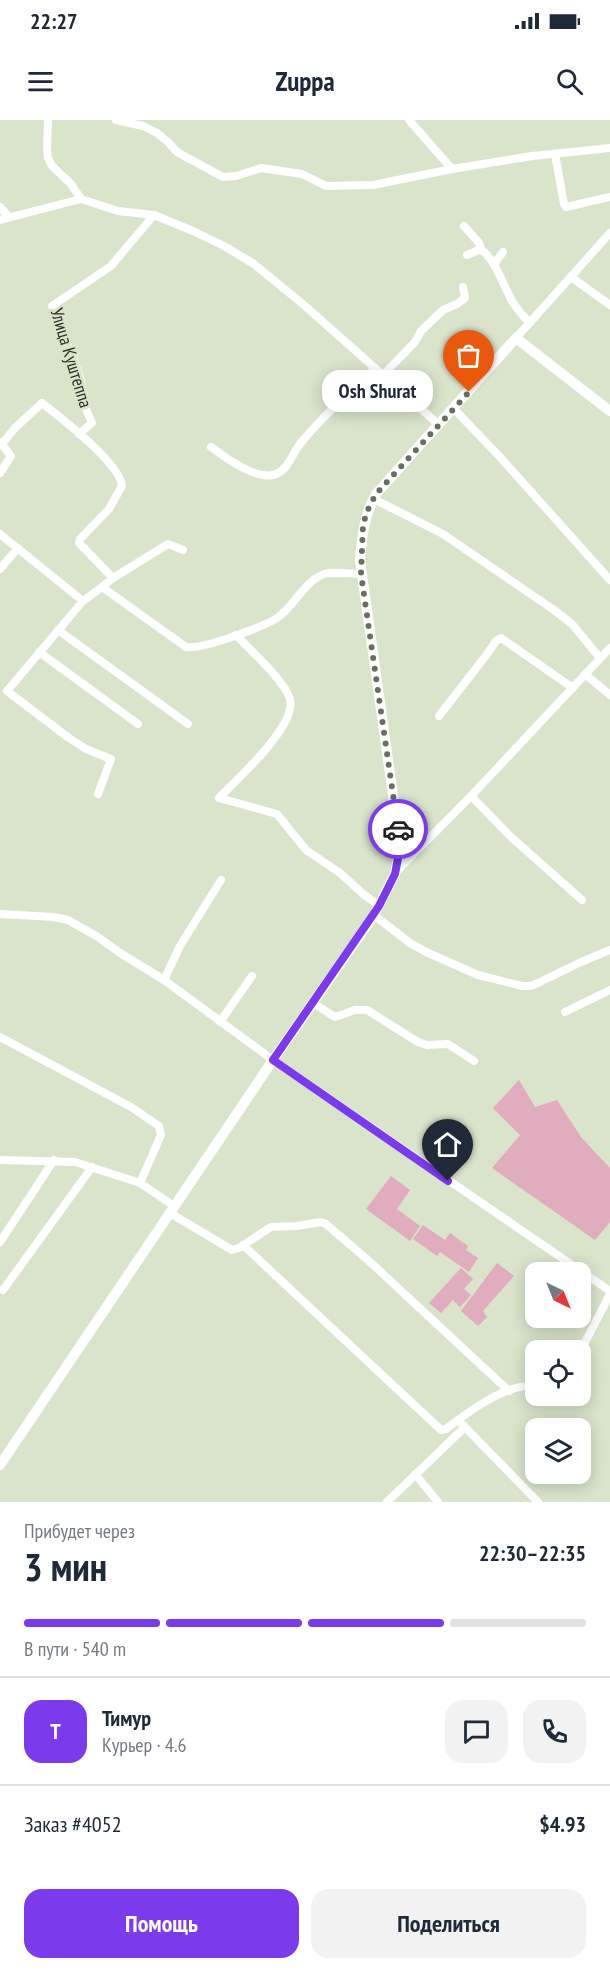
<!DOCTYPE html>
<html lang="ru">
<meta charset="utf-8">
<style>
body{margin:0;font-family:"PT Sans Narrow",sans-serif;background:#f2f2f3;color:#1f2937;height:100vh;display:flex;flex-direction:column;font-size:22px;white-space:nowrap}
*{box-sizing:border-box;margin:0}
p{font-size:20px;color:#747a83}
.icon{flex:none;width:33px;height:33px;fill:none;stroke:currentColor;stroke-width:2;stroke-linecap:round;stroke-linejoin:round}
.map{position:relative;height:1382px;overflow:hidden}
.sheet{display:flex;flex-direction:column;background:#fff;flex:1}
.sheet>*{flex:none}
.needle{width:39px;rotate:137deg}
.fabs{position:absolute;left:525px;top:1142px;display:grid;gap:12px}
.fabs a{display:grid;place-items:center;width:66px;height:66px;border-radius:12px;background:#fff;box-shadow:0 3px 15px #0003;font-size:30px}
.pin{position:absolute;display:grid;place-items:center;width:51px;height:51px;color:#fff;margin:-62px -26px;border-radius:50% 50% 50% 0;rotate:-45deg;box-shadow:0 0 6px #0007}
.pin .icon{rotate:45deg}
.courier{position:absolute;display:grid;place-items:center;width:60px;height:60px;margin:-30px;border:4px solid #7c3aed;border-radius:50%;background:#fff;color:#222;box-shadow:0 2px 8px #0007}
.bubble{position:absolute;height:42px;border-radius:18px;background:#fff;box-shadow:0 3px 15px #0003;font-size:20px;font-weight:800;line-height:42px;text-align:center}
.overview em{font-style:normal;font-weight:800}
.overview div{display:flex;flex-direction:column-reverse}
.overview{display:flex;align-items:center;justify-content:space-between;height:102px;padding:0 24px}
h1{font-size:39px;font-weight:800;line-height:45px}
.bar{display:grid;grid-template-columns:repeat(4,1fr);gap:9px 6px;align-content:center;height:72px;padding:0 24px}
.bar i{height:8px;border-radius:4px;background:#e0e1e3}
.bar .on{background:#7c3aed}
.bar p{grid-column:span 4}
.line{display:flex;align-items:center;gap:15px;padding:0 24px;border-top:2px solid #e0e1e3}
.line div{flex:1}
.round{display:grid;place-items:center;flex:none;width:63px;height:63px;border-radius:18px;background:#f2f2f3}
.action{display:flex;gap:12px;margin-top:auto;padding:12px 24px}
.action a{flex:1;height:69px;border-radius:18px;background:#7c3aed;color:#fff;font-size:24px;font-weight:800;line-height:69px;text-align:center}
.action a+a{background:#f2f2f3;color:#1f2937}
.status{display:flex;justify-content:space-between;align-items:center;height:42px;padding:0 30px;background:#fff;direction:ltr}
.status svg{height:16px;fill:currentColor}
header{display:flex;justify-content:space-between;align-items:center;height:78px;padding:0 24px;background:#fff;font-size:27px;font-weight:800}
.map>svg:first-child{display:block}
.green{fill:#e1acbe}
.lines{fill:none;stroke-linecap:round;stroke-linejoin:round}
.minor{stroke:#fff;stroke-width:8}
.major{stroke:#fff;stroke-width:10}
.done{stroke:#696f60;stroke-width:6;stroke-dasharray:0 10.8}
.route{stroke:#7c3aed;stroke-width:8}
.labels{text-anchor:middle;stroke-width:6;stroke-linejoin:round;paint-order:stroke}
.street-label{font-size:18px;fill:#2c3027;stroke:#dae4cb}
</style>
<div class="status"><b>22:27</b><svg viewBox="0 0 49 12"><path d="M0 12V9h3v3zM5 12V6h3v6zM10 12V3h3v9zM15 12V0h3v12zM26 1h20v11H26zM47 4h2v5h-2z"/></svg></div>
<header><svg class="icon" aria-label="menu" viewBox="0 0 24 24"><path d="M4 6h16M4 12h16M4 18h16"/></svg>Zuppa<svg class="icon" aria-label="search" viewBox="0 0 24 24"><circle cx="10" cy="10" r="6"/><path d="M15 15l6 6"/></svg></header>
<div class="map">
<svg width="610" height="1382" viewBox="0 0 610 1382">
<rect width="100%" height="100%" fill="#dae4cb"/>
<g class="green">
<polygon points="519,960 535,987 557,980 581,1017 610,1048 610,1102 595,1120 492,1048 520,1015 493,988"/>
<polygon points="391,1056 410,1070 397,1089 420,1106 410,1121 366,1089"/>
<polygon points="423,1105 445,1120 450,1113 468,1126 466,1130 478,1138 469,1152 440,1132 437,1136 413,1119"/>
<polygon points="497,1143 514,1156 483,1191 487,1197 478,1206 461,1191"/>
<polygon points="461,1148 473,1159 464,1169 471,1175 460,1187 453,1180 441,1193 429,1183"/>
</g>
<g class="lines">
<g class="minor">
<polyline points="48,0 47,30 48,38 52,46 71,64 81,79"/>
<polyline points="116,0 143,6 157,13 168,22 177,32 223,57 236,56 261,48 302,54 326,66 373,65 452,49 532,36 610,28"/>
<polyline points="409,0 452,49"/>
<polyline points="555,34 564,84 566,87 610,77"/>
<polyline points="0,87 9,97"/>
<polyline points="0,100 81,79 118,91 154,95 193,111 224,126 254,144 304,185 438,304"/>
<polyline points="464,106 479,123 481,129"/>
<path d="M467,135l14,-6c14,12 19,28 27,44 5,12 13,21 22,30"/>
<polyline points="494,144 503,132"/>
<polyline points="571,157 610,185"/>
<polyline points="516,218 610,113"/>
<polyline points="383,255 415,222 421,211 443,190 457,184 465,178 463,167"/>
<polyline points="454,289 500,337 610,460"/>
<path d="M79,314l13,-11 -17,-39 6,-3c-5,-17 -12,-32 -18,-49 -4,-9 -6,-17 -11,-26l59,-40 43,-51"/>
<polyline points="0,322 11,336 0,353"/>
<path d="M2,324l13,-16 27,-25c19,15 78,60 80,83l-13,23 -29,30 -1,4 34,35 -11,9 84,60c15,3 77,-20 91,-29 18,-12 26,-36 47,-44 11,-3 26,0 37,0"/>
<path d="M211,327c15,11 43,32 62,28 13,-3 18,-17 24,-27 22,-29 52,-54 78,-80"/>
<polyline points="374,379 443,414 554,490 572,504 600,538"/>
<polyline points="0,414 83,481"/>
<polyline points="0,449 18,428"/>
<polyline points="113,458 168,424 183,430"/>
<polyline points="58,510 188,604"/>
<path d="M236,515c14,15 49,46 54,64 7,27 -53,80 -71,99l58,16 29,36 34,23 22,20 17,13"/>
<polyline points="39,532 138,604"/>
<polyline points="585,554 610,575"/>
<polyline points="439,596 488,533 496,521 501,518 573,568"/>
<polyline points="98,674 111,639 86,629 69,618 7,571 83,481 102,467"/>
<polyline points="471,676 511,717 582,780"/>
<polyline points="395,753 471,676 610,528"/>
<polyline points="0,794 54,797 68,800 98,817 120,833 164,860 273,940 610,1171"/>
<polyline points="374,795 410,823 426,832 478,855 522,866 531,866 540,862 581,842 610,830"/>
<polyline points="164,860 180,826 221,760"/>
<polyline points="313,883 335,897 355,890 367,890 418,922 427,925 448,924 474,941"/>
<polyline points="565,892 610,870"/>
<polyline points="220,902 252,856"/>
<polyline points="0,917 131,987 159,1006 161,1015 140,1063 174,1086"/>
<polyline points="0,1040 75,1042 140,1063"/>
<polyline points="170,1093 232,1130 239,1128 271,1107 297,1106 321,1102 326,1104 369,1141 509,1271"/>
<polyline points="0,1122 54,1040"/>
<path d="M243,1125l198,185 5,-1c22,-17 62,-47 90,-43"/>
<polyline points="3,1170 92,1047"/>
<polyline points="580,1232 610,1174"/>
<polyline points="458,1300 538,1382"/>
<polyline points="415,1354 438,1382"/>
<polyline points="387,1382 465,1307"/>
</g>
<path class="major" d="M0,1345l273,-405 101,-145 21,-41 4,-21v-15l-39,-278c2,-24 4,-44 16,-66l140,-156 94,73"/>
</g>
<g class="lines">
<polyline class="done" points="398,709 361,454 363,404 369,387 376,374 469,272"/>
<polyline class="route" points="398,709 399,733 395,754 379,786 273,940 448,1061"/>
</g>
<g class="labels">
<g class="street-label">
<text transform="translate(71 238) rotate(73)" y="6">Улица Куштеппа</text>
</g>
</g>
</svg>
<div class="fabs">
<a><svg class="needle" viewBox="-14 -14 28 28"><path d="M0-13l5 13h-10z" fill="#e53935"/><path d="M0 13l5-13h-10z" fill="#747a83"/></svg></a>
<a><svg class="icon" aria-label="locate" viewBox="0 0 24 24"><circle cx="12" cy="12" r="6"/><path d="M12 2v4M12 18v4M2 12h4M18 12h4"/></svg></a>
<a><svg class="icon" aria-label="layers" viewBox="0 0 24 24"><path d="M12 4l9 5-9 5-9-5zM3 14l9 5 9-5"/></svg></a>
</div>
<div class="pin" style="left:469px;top:272px;background:#ea580c"><svg class="icon" aria-label="bag" viewBox="0 0 24 24"><path d="M5 8h14l-1 12H6zM9 8a3 3 0 0 1 6 0"/></svg></div>
<div class="pin" style="left:448px;top:1061px;background:#1f2937"><svg class="icon" aria-label="home" viewBox="0 0 24 24"><path d="M3 11l9-7 9 7M6 9v11h12V9"/></svg></div>
<div class="courier" style="left:398px;top:709px"><svg class="icon" aria-label="car" viewBox="0 0 24 24"><path d="M5 17H2v-5l4-1 3-4h7l3 4 3 1v5h-3M9 17h6M6 11h13"/><circle cx="7" cy="17" r="2"/><circle cx="17" cy="17" r="2"/></svg></div>
<div class="bubble" style="left:322px;top:250px;width:111px">Osh Shurat</div>
</div>
<section class="sheet">
<div class="overview"><div><h1>3 мин</h1><p>Прибудет через</p></div><em>22:30–22:35</em></div>
<div class="bar"><i class="on"></i><i class="on"></i><i class="on"></i><i></i><p>В пути · 540 m</p></div>
<div class="line" style="height:108px"><b class="round" style="background:#7c3aed;color:#fff">Т</b><div><b>Тимур</b><p>Курьер · 4.6</p></div><a class="round"><svg class="icon" aria-label="chat" viewBox="0 0 24 24"><path d="M4 5h16v11H9l-5 4z"/></svg></a><a class="round"><svg class="icon" aria-label="phone" viewBox="0 0 24 24"><path d="M5 4h4l2 5-3 2q2 4 5 5l2-3 5 2v4C11 20 4 13 5 4z"/></svg></a></div>
<div class="line" style="height:78px"><div>Заказ #4052</div><b>$4.93</b></div>
<div class="action"><a>Помощь</a><a>Поделиться</a></div>
</section>
